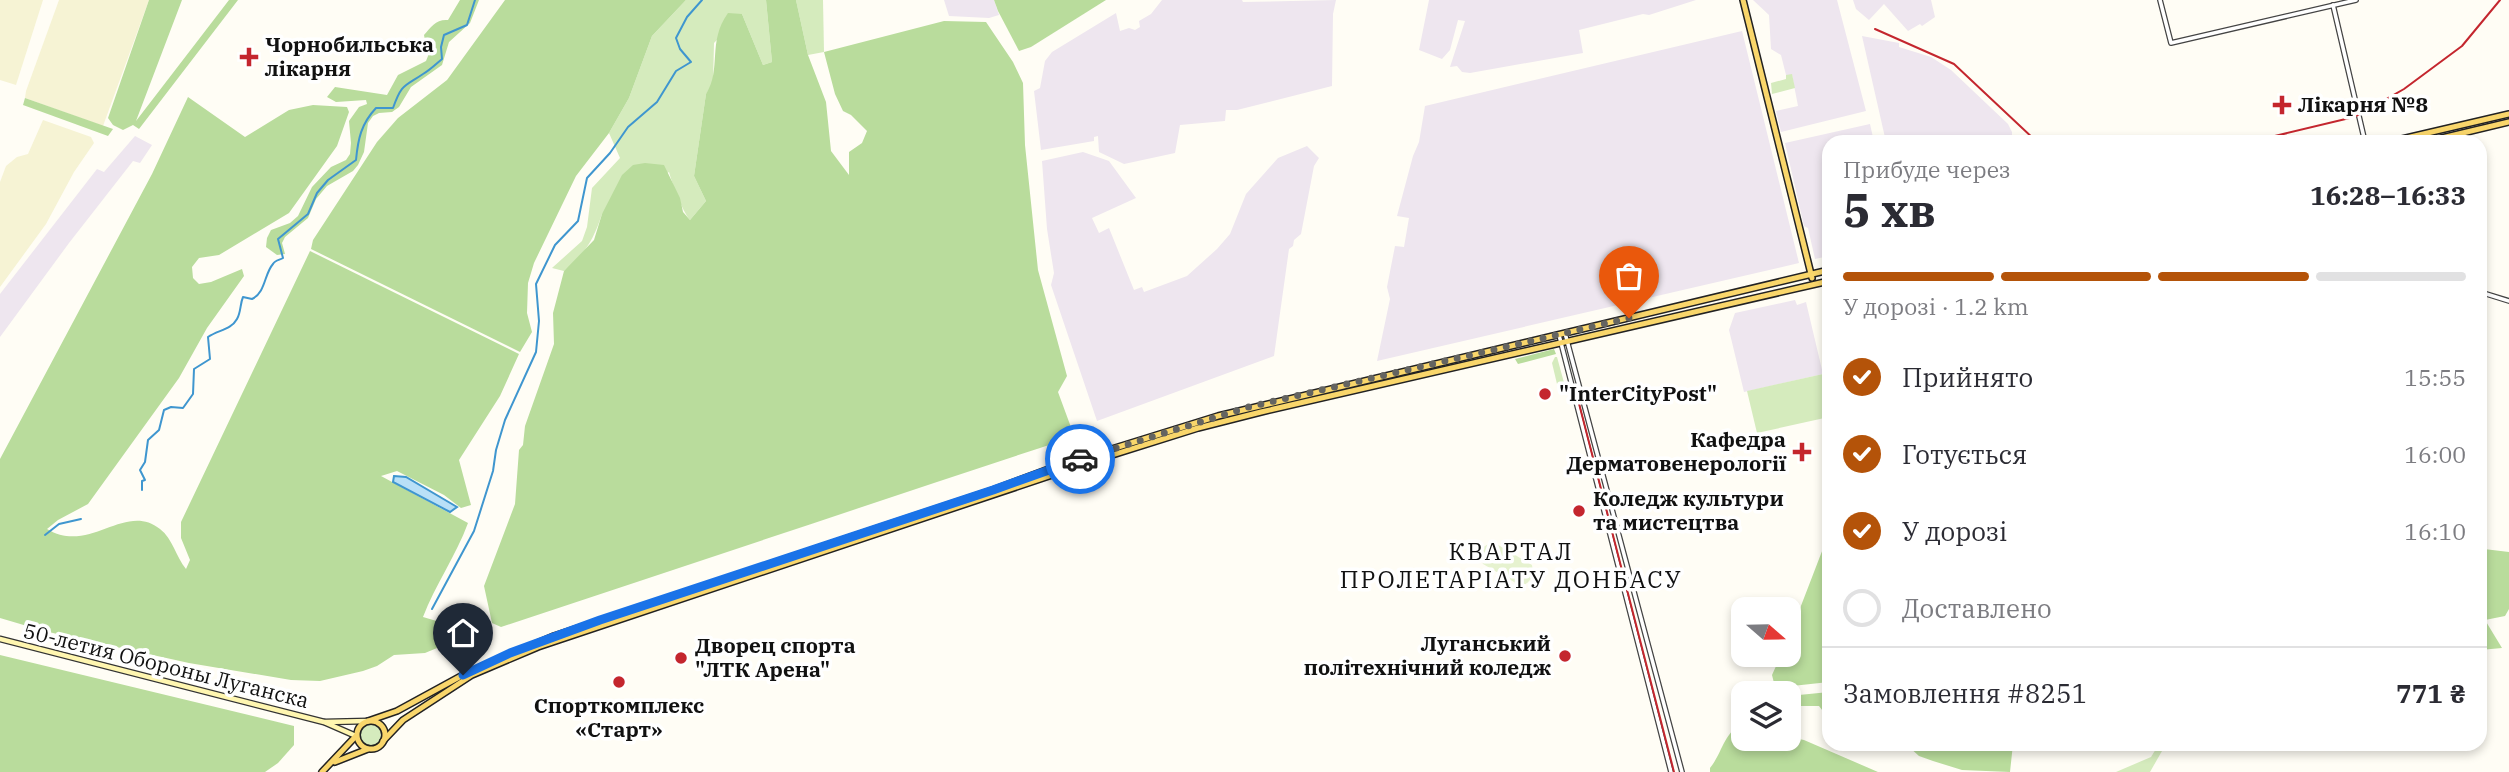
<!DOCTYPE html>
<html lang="uk">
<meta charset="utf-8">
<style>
body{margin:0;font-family:"IBM Plex Serif",serif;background:#f7f7f7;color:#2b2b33;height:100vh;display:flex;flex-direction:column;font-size:26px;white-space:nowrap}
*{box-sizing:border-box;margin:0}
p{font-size:23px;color:#7c7c81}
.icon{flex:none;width:38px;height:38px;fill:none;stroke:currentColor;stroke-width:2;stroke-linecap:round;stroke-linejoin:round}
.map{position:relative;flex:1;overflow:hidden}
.side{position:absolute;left:1822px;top:135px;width:665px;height:616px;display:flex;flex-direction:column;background:#fff;border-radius:21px;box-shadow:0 4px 10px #0003}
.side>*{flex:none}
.needle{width:46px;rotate:110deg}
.fabs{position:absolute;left:1731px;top:597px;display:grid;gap:14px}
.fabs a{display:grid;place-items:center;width:70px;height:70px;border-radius:14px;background:#fff;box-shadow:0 4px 10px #0003;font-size:35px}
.pin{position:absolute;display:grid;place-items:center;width:60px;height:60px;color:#fff;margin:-72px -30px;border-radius:50% 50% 50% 0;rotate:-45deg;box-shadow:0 0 7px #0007}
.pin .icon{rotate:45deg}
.courier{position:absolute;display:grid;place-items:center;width:70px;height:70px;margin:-35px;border:5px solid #1a73e8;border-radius:50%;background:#fff;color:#222;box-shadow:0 2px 9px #0007}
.headline em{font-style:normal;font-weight:800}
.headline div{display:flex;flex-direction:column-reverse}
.headline{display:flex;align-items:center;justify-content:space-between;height:119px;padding:0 21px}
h1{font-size:46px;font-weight:800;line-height:52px}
.bar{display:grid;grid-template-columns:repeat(4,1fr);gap:10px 7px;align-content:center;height:84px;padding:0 21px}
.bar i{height:9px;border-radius:5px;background:#e1e1e2}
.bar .active{background:#b45309}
.bar p{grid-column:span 4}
.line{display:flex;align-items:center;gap:18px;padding:0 21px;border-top:2px solid #e1e1e2}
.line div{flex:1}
ol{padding:0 21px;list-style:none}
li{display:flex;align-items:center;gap:21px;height:77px}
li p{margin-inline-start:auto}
li .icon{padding:7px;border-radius:50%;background:#b45309;color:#fff;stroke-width:4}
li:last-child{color:#7c7c81}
li i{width:38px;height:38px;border:4px solid #e1e1e2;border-radius:50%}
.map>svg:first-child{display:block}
.industrial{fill:#eee6ef}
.farmland{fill:#f6f3d4}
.green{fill:#d5ebbd}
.forest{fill:#b9dc9c}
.pitch{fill:#e6f2cf}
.water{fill:#b9e0f7;stroke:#3f96cf;stroke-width:2}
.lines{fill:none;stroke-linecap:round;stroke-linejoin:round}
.stream{stroke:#3f96cf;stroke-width:2}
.tertiary-casing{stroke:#444;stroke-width:6}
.secondary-casing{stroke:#333;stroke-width:7}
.primary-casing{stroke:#222;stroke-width:8}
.tertiary{stroke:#fff;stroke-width:3.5}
.secondary{stroke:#fff6b0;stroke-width:4.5}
.primary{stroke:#f9d66b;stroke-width:5}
.tram{stroke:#c4262e;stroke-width:2}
.rail{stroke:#c4262e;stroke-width:2}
.done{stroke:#646461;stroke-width:7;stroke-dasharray:0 12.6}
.route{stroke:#1a73e8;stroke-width:9}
.poi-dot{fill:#c4262e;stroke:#fff;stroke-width:2.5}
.labels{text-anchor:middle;stroke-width:7;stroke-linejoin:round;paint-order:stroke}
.poi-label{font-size:21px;font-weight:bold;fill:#111;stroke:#fff;text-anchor:start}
.street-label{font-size:21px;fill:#111;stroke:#fff}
.quarter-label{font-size:24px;letter-spacing:2px;fill:#111;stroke:#fff}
</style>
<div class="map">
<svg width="2509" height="772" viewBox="0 0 2509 772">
<rect width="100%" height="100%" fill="#fffdf5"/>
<g class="industrial">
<polygon points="944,0 994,0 999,15 989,18 949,16"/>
<polygon points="1162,0 1242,0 1243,2 1336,0 1333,14 1332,86 1237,110 1226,110 1225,121 1180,125 1175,153 1124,164 1099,152 1098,136 1094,137 1094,141 1041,150 1034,91 1040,88 1045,61 1052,52 1116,13 1120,31 1129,28 1135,30 1140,27 1139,21 1151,14"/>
<polygon points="1429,0 1696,0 1649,15 1643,14 1579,30 1583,53 1470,73 1462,72 1457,66 1450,67 1465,21 1458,20 1450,50 1442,59 1419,50"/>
<polygon points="1753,0 1837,0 1866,111 1781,132 1776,111 1798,106 1792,75 1786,75 1781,55 1771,49 1769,15"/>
<polygon points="1853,0 1931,0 1935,17 1922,26 1920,24 1908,31 1884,4 1869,20 1856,9"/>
<polygon points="1742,31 1799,263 1377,361 1390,299 1387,287 1395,246 1404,247 1409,218 1397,216 1413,156 1419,142 1425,106"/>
<polygon points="1862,36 1899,43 1899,47 1931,57 1951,70 2008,124 2012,132 2012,142 1886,142"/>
<polygon points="1870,124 1874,142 1829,142 1829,256 1815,259 1808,228 1804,226 1785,143"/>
<polygon points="135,136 152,145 140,163 133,161 69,243 0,337 0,294 97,169 104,172"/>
<polygon points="1307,146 1319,158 1314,166 1301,234 1294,240 1293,246 1289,249 1274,356 1097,421 1051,285 1054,273 1047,229 1042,161 1083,152 1109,161 1136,198 1092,218 1099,233 1109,228 1134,290 1142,287 1144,292 1187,276 1217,249 1230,234 1246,194 1278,158"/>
<polygon points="1795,300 1797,305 1806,302 1823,374 1744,392 1729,330 1735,313"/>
</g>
<g class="farmland">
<polygon points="0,0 43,0 16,85 0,80"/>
<polygon points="59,0 149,0 103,126 25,98 26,91"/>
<polygon points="43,120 91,137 94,143 74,172 46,224 0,287 0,182 6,166 17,157 28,154"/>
</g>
<g class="green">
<path d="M686,0h80l6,62 -9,3 -21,-51 -28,29 -1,41 -7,10 -12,82 12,25 -16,19c-8,-10 -17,-34 -21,-48l-67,42c-8,25 -17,40 -38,57l-12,-3 30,-27 5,-14 5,-39 28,-30 -11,-25 20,-35 23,-62z"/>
<polygon points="796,0 823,0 824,52 808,55"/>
<polygon points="1792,74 1795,88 1772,94 1771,83 1786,79 1786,75"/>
<polygon points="1555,357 1557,357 1566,390 1557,384 1552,363"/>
<polygon points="1823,374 1829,398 1829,417 1757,433 1747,391"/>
<circle cx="371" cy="735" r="12"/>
<polygon points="2159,744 2169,744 2162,751 2150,772 2116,772 2151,757"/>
</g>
<g class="forest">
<polygon points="149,0 182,0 136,121 229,0 238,0 139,129 133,125 123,130 113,125 108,118"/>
<path d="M460,0h19l-9,23 -21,19 -7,23 -31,22 -12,20 -7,5 -13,1 -6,3 -5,7 -4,29 -6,13 -5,6 -26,15 -11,13 -8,19 -23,19 -3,6 3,11 -8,1 -11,-8 1,-9 4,-8 19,-7 8,-7 14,-29 19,-20 15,-7 4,-6 1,-11 -2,-22 10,-14 8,-3 -1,-4 -30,2 -9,-5 8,-10 52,8 11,-20 28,-14 2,-5 -4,-21c7,-8 12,-16 24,-15z"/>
<polygon points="505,0 686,0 652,36 629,98 609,133 576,176 534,263 528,283 527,313 532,332 520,352 311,249 313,240 377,142 398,118 447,80"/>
<path d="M766,0h30l12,55 18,47 5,49 18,24v-23l13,-9 5,-12 -16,-16 -8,-4 -8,-17 -11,-42 120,-31 42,1 27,40 10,21 2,62 13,125 29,106 -9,16 14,38 -8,10c-188,62 -375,125 -563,187l-9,-4 -8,-37 31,-82 4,-54 4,-5 2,-19 29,-82 -1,-31 11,-42 30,-31 8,-26 20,-39 11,-10 12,-2 19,2 16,33 3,14 7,8 16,-19 -12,-25 12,-82c16,-25 1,-52 22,-81l14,1 21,51 9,-3z"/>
<polygon points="994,0 1106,0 1031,47 1019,51 998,11"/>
<path d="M188,97l57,40 44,-27 24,-5 34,2 2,5 -12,34 -48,67 -70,42 -20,3 -7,9 1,11 6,6 12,-2 31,-13 2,7 -37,52 -28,50 -91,126 -30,16 -11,9c43,26 78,-28 113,0 13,10 16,28 26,40l4,-9 -9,-22v-16l129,-271 209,103 -19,42 -41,64 12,45 -10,3 -17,-13 -47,-24 -16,5 87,47c-12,33 -33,62 -45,94l27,8 7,5 -3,11 -29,12 -31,2 -17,11 -14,5 -43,10 -29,-1 -102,-17 -145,-32 -44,-13v-159l152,-285z"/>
<polygon points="25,98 113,129 108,136 23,105"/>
<polygon points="1554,349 1556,354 1518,364 1515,359"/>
<polygon points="1829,533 1829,682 1783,687 1774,683 1772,675 1781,655 1788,654 1789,637"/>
<polygon points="2484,549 2509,552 2509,609 2505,616 2485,620 2502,648 2480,650 2480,551"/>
<polygon points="0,655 294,726 294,745 278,763 265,772 0,772"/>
<polygon points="1829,692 1829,719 1819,706 1789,706 1789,696"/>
<path d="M1743,725v13l46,-1 15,3 74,32h-168v-4c12,-14 15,-39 33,-43z"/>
<polygon points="1888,744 2013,744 2010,772 1962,770 1933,761 1919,756 1908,746"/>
</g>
<path class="pitch" d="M1495,543l37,22c2,10 -1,18 -11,21l-38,-22c-6,-11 0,-21 12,-21z"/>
<polygon class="water" points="394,476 406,477 457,507 450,512 393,482"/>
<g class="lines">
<g class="stream">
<path d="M142,490v-9l3,-1 -5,-10 5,-8 3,-22 11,-10 5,-20 7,-3 12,1 10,-14 1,-25 16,-10 -2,-22c10,-7 23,-7 29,-18 4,-7 3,-15 6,-22l9,2c14,-7 12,-25 21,-35 2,-4 7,-4 10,-6l-5,-19 30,-25 9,-21 11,-13 28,-20c2,-21 5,-36 20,-52h17c9,-25 11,-21 30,-34 7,-4 13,-10 19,-15l-1,-12 3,-12 23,-10 8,-25"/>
<polyline points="45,535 59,524 81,519"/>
<polyline points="432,609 474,531 493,471 496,450 505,420 536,352 539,321 536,284 555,245 578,221 587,178 610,153 628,127 657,102 676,71 691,62 680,49 676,38 687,17 702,0"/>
</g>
<defs>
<g id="tertiary">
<polyline points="2160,0 2171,43 2356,0"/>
<polyline points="2333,5 2365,142"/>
<polyline points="2480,292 2509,301"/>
<polyline points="1565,333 1682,772"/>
<polyline points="1559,335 1671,772"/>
</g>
<g id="secondary">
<polyline points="0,639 324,722 356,736"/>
<polyline points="325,722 368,721"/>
</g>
<g id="primary">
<polyline points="1743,0 1812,278"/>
<polyline points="2389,142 2509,114"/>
<polyline points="2425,142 2509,122"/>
<circle cx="371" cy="735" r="14"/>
<polyline points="368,721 397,711 463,675 554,636 993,490 1057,466 1218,416 1829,270"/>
<polyline points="383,741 403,720 472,675 538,647 1106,457 1198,428 1261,412 1829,281"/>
<polyline points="335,762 368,749"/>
<polyline points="322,772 356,736"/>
</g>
</defs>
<use href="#tertiary" class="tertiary-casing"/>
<use href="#secondary" class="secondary-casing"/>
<use href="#primary" class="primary-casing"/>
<use href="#tertiary" class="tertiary"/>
<use href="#secondary" class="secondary"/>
<use href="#primary" class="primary"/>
<polyline class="tram" points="1575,388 1674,772"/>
<g class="rail">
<polyline points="1875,29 1954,64 2037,142"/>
<polyline points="2250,142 2354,117 2376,105 2404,89 2462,46 2500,0"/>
</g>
</g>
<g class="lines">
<polyline class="done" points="1080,459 1249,407 1629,318"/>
<polyline class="route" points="463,675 510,653 600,620 993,490 1080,459"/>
</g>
<g class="poi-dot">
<path d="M245.5 46.5h7v7h7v7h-7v7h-7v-7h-7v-7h7z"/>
<path d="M2278.5 94.5h7v7h7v7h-7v7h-7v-7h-7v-7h7z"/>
<circle cx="1545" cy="394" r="7"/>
<path d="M1798.5 441.5h7v7h7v7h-7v7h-7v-7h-7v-7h7z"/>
<circle cx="1579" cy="511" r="7"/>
<circle cx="1565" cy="656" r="7"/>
<circle cx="681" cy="658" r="7"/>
<circle cx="619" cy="682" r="7"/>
</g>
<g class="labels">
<g class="poi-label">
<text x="265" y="52">Чорнобильська<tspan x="265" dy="24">лікарня</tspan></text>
<text x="2298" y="112">Лікарня №8</text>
<text x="1559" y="401">"InterCityPost"</text>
<text x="1786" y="447" text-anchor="end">Кафедра<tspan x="1786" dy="24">Дерматовенерології</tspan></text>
<text x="1593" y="506">Коледж культури<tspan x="1593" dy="24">та мистецтва</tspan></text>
<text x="1551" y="651" text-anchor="end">Луганський<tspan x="1551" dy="24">політехнічний коледж</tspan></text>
<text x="695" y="653">Дворец спорта<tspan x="695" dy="24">"ЛТК Арена"</tspan></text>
<text x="619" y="713" text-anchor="middle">Спорткомплекс<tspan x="619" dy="24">«Старт»</tspan></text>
</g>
<g class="street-label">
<text transform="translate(166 666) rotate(14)" y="7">50-летия Обороны Луганска</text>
</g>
<g class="quarter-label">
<text x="1511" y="560">КВАРТАЛ<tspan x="1511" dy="28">ПРОЛЕТАРІАТУ ДОНБАСУ</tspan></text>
</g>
</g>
</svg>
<div class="fabs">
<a><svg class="needle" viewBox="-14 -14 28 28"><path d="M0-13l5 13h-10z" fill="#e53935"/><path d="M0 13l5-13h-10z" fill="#7c7c81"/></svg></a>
<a><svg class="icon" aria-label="layers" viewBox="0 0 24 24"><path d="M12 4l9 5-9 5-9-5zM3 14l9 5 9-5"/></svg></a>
</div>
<div class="pin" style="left:1629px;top:318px;background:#ea580c"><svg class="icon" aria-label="bag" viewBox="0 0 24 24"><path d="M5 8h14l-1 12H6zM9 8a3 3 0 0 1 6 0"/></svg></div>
<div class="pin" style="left:463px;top:675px;background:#1f2937"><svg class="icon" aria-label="home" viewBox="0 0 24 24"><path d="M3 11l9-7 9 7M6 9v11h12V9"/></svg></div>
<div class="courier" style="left:1080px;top:459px"><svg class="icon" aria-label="car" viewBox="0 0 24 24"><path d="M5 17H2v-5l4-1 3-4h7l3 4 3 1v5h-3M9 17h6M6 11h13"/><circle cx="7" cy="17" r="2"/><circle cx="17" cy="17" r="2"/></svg></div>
<section class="side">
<div class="headline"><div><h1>5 хв</h1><p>Прибуде через</p></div><em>16:28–16:33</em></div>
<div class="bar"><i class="active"></i><i class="active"></i><i class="active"></i><i></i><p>У дорозі · 1.2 km</p></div>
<ol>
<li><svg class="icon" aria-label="check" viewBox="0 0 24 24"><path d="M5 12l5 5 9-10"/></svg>Прийнято<p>15:55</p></li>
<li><svg class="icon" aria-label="check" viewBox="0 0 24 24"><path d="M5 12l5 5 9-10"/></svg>Готується<p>16:00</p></li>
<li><svg class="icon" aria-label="check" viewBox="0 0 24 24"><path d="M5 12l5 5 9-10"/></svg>У дорозі<p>16:10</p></li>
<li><i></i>Доставлено</li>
</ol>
<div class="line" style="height:91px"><div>Замовлення #8251</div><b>771 ₴</b></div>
</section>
</div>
